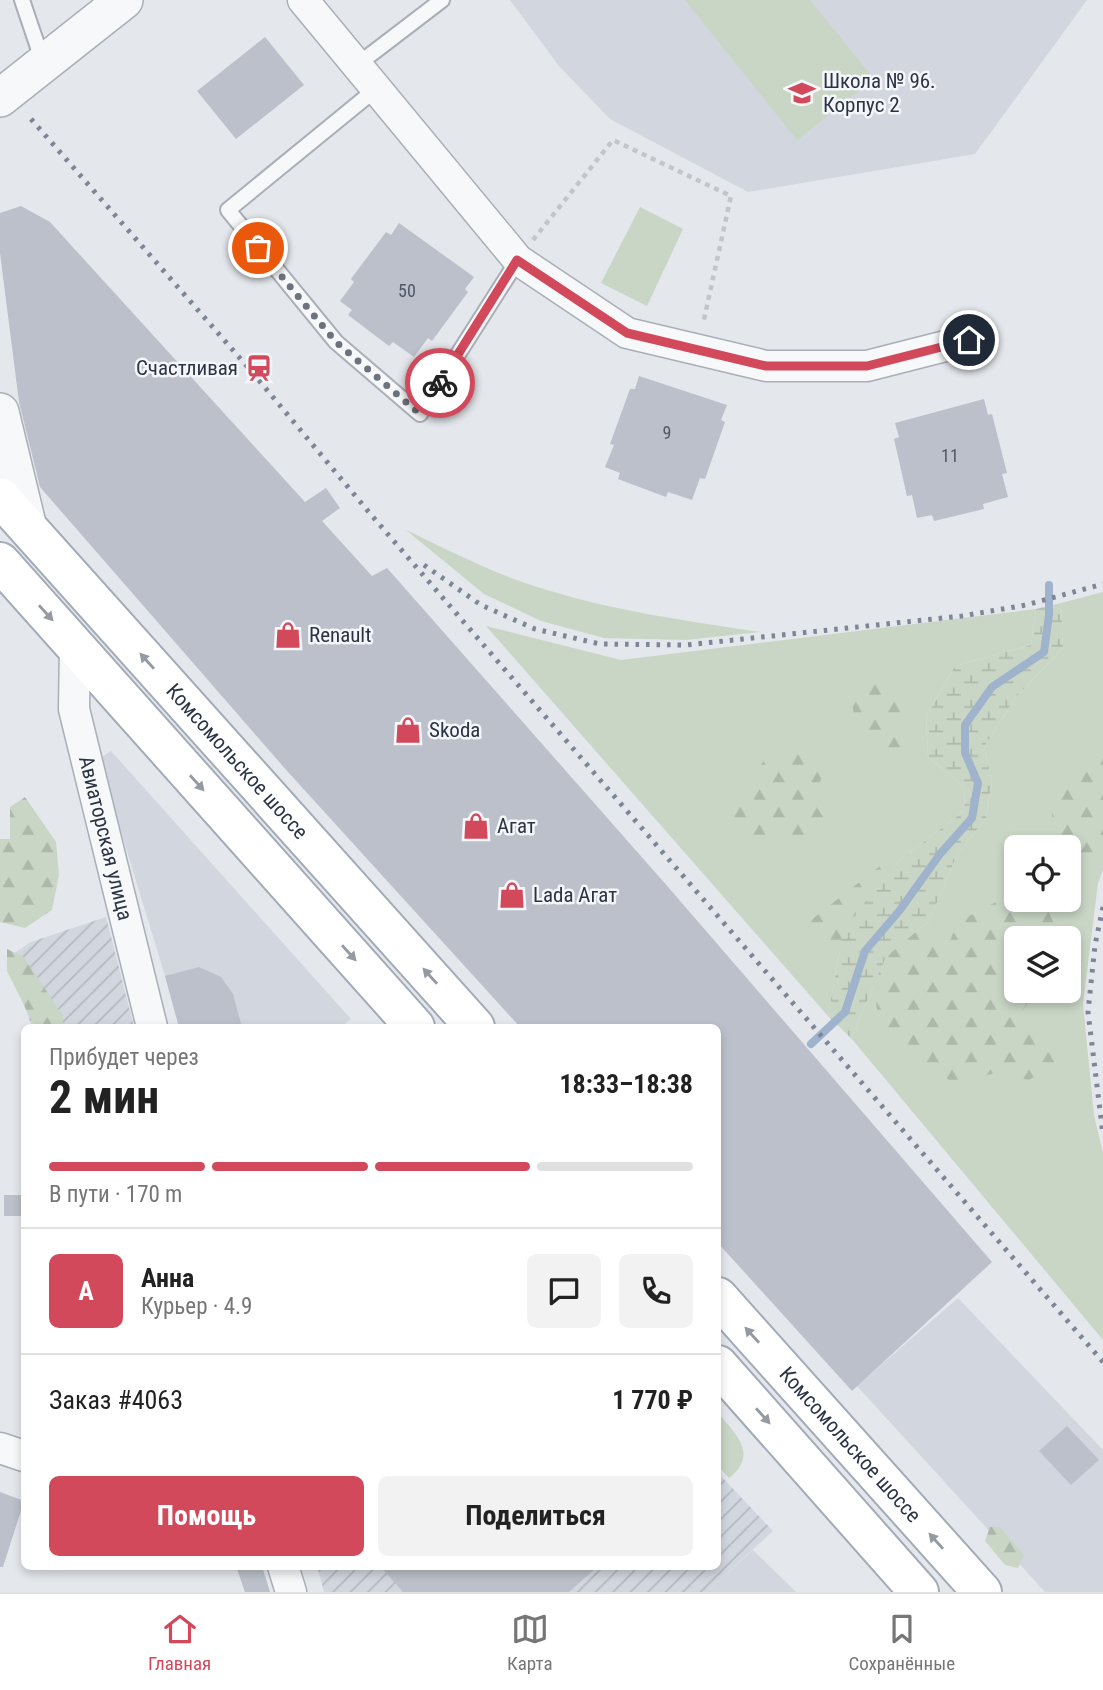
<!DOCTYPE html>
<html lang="ru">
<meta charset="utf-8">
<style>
body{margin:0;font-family:"Roboto Condensed",sans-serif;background:#f2f2f2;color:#222;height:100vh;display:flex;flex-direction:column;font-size:26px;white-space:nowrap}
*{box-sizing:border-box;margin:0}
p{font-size:23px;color:#767676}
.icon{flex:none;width:38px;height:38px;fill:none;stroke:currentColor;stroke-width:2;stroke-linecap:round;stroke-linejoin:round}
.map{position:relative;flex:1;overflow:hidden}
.side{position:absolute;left:21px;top:1024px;width:700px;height:546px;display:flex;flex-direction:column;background:#fff;border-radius:10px;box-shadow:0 4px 10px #0003}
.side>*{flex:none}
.fabs{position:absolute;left:1004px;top:835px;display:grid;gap:14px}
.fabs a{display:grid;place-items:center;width:77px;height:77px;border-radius:10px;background:#fff;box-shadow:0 4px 10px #0003;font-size:35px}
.pin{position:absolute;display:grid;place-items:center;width:60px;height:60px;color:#fff;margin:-30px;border:4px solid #fff;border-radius:50%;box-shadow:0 2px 7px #0007}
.courier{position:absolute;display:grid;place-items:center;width:70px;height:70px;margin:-35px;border:5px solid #d1495b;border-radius:50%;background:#fff;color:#222;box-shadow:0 2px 9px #0007}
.headline em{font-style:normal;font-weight:700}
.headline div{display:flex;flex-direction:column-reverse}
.headline{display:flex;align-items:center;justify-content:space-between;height:119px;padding:0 28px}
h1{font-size:46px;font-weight:700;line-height:52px}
.bar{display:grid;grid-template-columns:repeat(4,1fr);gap:10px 7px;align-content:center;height:84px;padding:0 28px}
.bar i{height:9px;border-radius:5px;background:#e0e0e0}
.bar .current{background:#d1495b}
.bar p{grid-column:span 4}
.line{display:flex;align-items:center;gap:18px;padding:0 28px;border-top:2px solid #e0e0e0}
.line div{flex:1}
.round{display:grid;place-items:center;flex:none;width:74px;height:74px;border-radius:10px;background:#f2f2f2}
.action{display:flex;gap:14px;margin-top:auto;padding:14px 28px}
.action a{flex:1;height:80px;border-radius:10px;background:#d1495b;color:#fff;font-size:28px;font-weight:700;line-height:80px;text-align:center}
.action a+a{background:#f2f2f2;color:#222}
.menu{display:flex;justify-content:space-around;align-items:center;height:98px;border-top:2px solid #e0e0e0;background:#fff;font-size:19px;color:#767676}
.menu a{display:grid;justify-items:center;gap:4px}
.menu .current{color:#d1495b}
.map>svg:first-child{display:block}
.built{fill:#d2d6de}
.industrial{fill:url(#industrial-furrows)}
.grass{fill:#c9d6c5;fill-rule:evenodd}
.forest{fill:url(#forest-firs)}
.wetland{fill:url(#wetland-marsh)}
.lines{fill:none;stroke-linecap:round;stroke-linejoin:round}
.stream{stroke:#9fb4cc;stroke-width:8}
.building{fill:#bbc0ca}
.service-casing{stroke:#a9aeb7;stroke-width:18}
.minor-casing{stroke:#a9aeb7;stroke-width:33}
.tertiary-casing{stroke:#a9aeb7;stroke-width:40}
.primary-casing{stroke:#a3abb8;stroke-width:42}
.path{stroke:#c2c5cb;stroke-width:4.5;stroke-dasharray:5 5;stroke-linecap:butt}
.service{stroke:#f7f8fa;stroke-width:14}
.minor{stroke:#f7f8fa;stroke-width:30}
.tertiary{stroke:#f7f8fa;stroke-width:37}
.primary{stroke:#fff;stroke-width:38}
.rail{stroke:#7d8696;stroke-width:5;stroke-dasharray:3.5 7;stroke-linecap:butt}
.oneway{fill:#959aa2}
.done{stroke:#6c737f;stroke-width:7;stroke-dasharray:0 12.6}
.route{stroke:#d1495b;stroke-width:9}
.labels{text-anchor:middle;stroke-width:5;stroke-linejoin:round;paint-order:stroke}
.number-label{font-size:18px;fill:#4f5766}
.poi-label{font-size:21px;fill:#2b3445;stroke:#f4f6f9;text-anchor:start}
.street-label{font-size:21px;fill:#2b3445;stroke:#f4f6f9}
</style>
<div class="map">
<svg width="1103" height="1592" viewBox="0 0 1103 1592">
<defs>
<pattern id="industrial-furrows" width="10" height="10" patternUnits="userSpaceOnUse" patternTransform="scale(1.75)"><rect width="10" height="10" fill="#d2d6de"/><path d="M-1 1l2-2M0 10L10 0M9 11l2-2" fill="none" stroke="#b4b8c0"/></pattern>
<pattern id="forest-firs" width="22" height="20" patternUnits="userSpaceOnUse" patternTransform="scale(1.75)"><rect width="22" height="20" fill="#c9d6c5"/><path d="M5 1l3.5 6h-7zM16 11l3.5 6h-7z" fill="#adb8ab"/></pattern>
<pattern id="wetland-marsh" width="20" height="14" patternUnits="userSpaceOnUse" patternTransform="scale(1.75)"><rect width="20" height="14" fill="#c9d6c5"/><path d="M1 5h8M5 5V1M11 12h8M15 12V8" fill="none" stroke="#adb8ab"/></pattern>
</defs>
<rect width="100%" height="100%" fill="#e4e7ec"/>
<g class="built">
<polygon points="510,0 1087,0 975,154 748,192 610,119 559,66"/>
<polygon points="111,751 351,1019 341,1027 179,1027 165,976 99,759"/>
<polygon points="958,1298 1103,1450 1103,1592 1045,1592 857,1386"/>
<polygon points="753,1550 796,1592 706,1592"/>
</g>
<g class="industrial">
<polygon points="106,917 134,1027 32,1027 7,958 31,942"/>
<polygon points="718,1473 773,1531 706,1592 324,1592 317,1566 718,1566"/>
</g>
<g class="grass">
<polygon points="685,0 810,0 874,79 797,140"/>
<polygon points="640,207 683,229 647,306 601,283"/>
<path d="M406,530c44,21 90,45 138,59 70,22 143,32 216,43l-74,8 -82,-2 -63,-17 -57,-27z"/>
<path d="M1103,592v278l-5,13 -15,121 11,111 9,38v187l-252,-302 35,-81 43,-36 28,-66 29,-37 6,-37 -8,-34 32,-50 47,-49 -2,-45zM1017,847h52v53h-52zM1017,938h52v52h-52z"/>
<polygon points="1036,609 1031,645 955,666 926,717 928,757 965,788 964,811 900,860 844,928 828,1016 486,626 621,660"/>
<path d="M718,1413c18,21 41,42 11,65l-11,-12z"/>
</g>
<g class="forest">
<polygon points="872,684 906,692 906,759 859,739 852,704"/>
<polygon points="1103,745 1103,842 1094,865 1069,854 1069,847 1057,847 1050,801"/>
<polygon points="770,751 815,753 823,776 811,798 827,823 798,848 771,834 745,842 725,822"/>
<polygon points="25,797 56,842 59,875 52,910 25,928 0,922 0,839 10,839 10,807"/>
<polygon points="889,859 899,874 847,949 813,945 806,924"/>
<polygon points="1009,895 1017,897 1017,900 1045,903 1060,938 1017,938 1017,990 1051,991 1054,1003 1028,1003 1017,1018 1047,1043 1055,1064 1029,1080 994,1073 959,1086 881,1038 872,972 905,929 948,945 958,922"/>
<polygon points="7,949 24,957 63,1016 63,1027 35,1027 7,971"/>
<polygon points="990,1527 1000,1527 1024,1555 1018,1568 1005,1565 985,1541"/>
</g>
<polygon class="wetland" points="1061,603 1063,648 1016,697 984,747 992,781 986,818 957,855 929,921 886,957 851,1038 828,1016 844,928 900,860 964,811 965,788 928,757 926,717 955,666 1031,645 1036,609"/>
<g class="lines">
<polyline class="stream" points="811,1044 845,1012 865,951 900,910 940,854 972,818 978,783 965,753 965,725 992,687 1044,652 1049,615 1049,585"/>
</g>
<g class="building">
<polygon points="265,37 304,85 236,139 197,91"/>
<polygon points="21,206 50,222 305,502 326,488 340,508 322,521 372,576 387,568 662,880 992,1262 852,1391 718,1243 718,1027 520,1027 288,772 40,487 19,402 0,253 0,213"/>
<polygon points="399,223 474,277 465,289 468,292 432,341 428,338 414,357 393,342 389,346 348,315 352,310 340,301 354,282 351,279 386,232 391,235"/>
<polygon points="639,376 727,405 721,420 725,422 705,479 700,478 692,500 668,492 666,497 618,479 620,473 605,467 614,445 610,444 630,389 635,389"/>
<polygon points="984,399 988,415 992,414 1007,473 1002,474 1008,497 983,504 984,509 934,521 932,515 917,518 912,495 907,496 894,439 899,437 895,423"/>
<polygon points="199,967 221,977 233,994 242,1027 179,1027 165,976"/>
<rect x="4" y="1195" width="20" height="21"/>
<polygon points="1067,1426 1099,1460 1071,1485 1039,1451"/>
<polygon points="0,1492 24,1501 3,1567 0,1567"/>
<polygon points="236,1566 262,1566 270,1592 245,1592"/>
<polygon points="380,1566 598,1566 569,1592 403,1592"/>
</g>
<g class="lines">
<defs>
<g id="service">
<polyline points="22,0 43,62"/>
<polyline points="357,65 442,0"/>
<polyline points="376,89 228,210 336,342 420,414 518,260"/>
</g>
<g id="minor">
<polyline points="303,0 518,260 627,333 766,366 867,366 969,340"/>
<path id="s1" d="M75,646l-1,63 78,318"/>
<polyline points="0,1448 24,1456"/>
<polyline points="283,1566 291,1592"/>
</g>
<g id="tertiary">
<polyline points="0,98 124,0"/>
<polyline points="0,412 28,528"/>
</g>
<g id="primary">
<path id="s2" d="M0,497l475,530"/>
<polyline points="0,562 415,1027"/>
<path id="s3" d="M718,1297l264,295"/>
<polyline points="718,1365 919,1592"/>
</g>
</defs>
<use href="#service" class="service-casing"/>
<use href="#minor" class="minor-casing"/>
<use href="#tertiary" class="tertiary-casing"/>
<use href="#primary" class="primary-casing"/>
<polyline class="path" points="533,240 613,140 731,196 703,324"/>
<use href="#service" class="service"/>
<use href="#minor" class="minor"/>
<use href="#tertiary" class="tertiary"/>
<use href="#primary" class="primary"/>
<g class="rail">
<polyline points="31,119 252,372 373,517 1103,1362"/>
<polyline points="424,565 481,605 535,629 600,644 686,645 962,616 1026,605 1103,584"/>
<polyline points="1103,907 1095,945 1088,1012 1103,1135"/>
</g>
</g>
<defs><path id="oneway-solid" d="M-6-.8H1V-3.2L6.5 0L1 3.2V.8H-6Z" transform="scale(1.75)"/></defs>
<g class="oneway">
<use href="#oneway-solid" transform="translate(46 613) rotate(48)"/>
<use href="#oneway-solid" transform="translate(147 661) rotate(-132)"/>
<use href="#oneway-solid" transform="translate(197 783) rotate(48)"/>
<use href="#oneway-solid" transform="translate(349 953) rotate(48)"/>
<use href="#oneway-solid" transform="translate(430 976) rotate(-132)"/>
<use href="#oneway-solid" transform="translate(752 1335) rotate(-132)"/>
<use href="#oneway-solid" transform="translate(763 1416) rotate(48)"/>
<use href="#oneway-solid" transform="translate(936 1541) rotate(-132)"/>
</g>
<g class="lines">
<polyline class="done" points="258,248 336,342 420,414 440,383"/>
<polyline class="route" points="440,383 517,260 627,333 766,366 867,366 969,340"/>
</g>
<defs>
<symbol id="school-bare" viewBox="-9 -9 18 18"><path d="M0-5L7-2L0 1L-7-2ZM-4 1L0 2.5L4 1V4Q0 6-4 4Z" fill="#d1495b" stroke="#f4f6f9" stroke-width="2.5" paint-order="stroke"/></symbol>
<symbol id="station-bare" viewBox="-9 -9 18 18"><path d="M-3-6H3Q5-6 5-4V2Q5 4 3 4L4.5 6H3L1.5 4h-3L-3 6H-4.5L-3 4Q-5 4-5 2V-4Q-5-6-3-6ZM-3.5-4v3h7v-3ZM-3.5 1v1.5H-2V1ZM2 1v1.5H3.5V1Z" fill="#d1495b" stroke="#f4f6f9" stroke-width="2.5" paint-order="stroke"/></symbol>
<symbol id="shop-bare" viewBox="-9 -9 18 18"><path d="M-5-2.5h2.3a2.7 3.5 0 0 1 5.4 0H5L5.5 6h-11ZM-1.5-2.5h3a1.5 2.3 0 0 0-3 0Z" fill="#d1495b" stroke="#f4f6f9" stroke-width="2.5" paint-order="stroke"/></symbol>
</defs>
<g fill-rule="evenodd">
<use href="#school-bare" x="783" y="74" width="38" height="38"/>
<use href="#station-bare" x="240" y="349" width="38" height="38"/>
<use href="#shop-bare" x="269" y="616" width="38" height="38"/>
<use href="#shop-bare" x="389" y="711" width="38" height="38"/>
<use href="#shop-bare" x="457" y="807" width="38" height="38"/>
<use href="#shop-bare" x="493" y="876" width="38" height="38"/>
</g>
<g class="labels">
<g class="number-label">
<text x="407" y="297">50</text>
<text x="667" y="439">9</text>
<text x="950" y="462">11</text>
</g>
<g class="poi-label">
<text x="823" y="88">Школа № 96.<tspan x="823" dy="24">Корпус 2</tspan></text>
<text x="238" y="375" text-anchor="end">Счастливая</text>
<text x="309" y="642">Renault</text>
<text x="429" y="737">Skoda</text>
<text x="497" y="833">Агат</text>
<text x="533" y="902">Lada Агат</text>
</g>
<g class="street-label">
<text dy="7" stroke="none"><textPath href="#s2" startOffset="355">Комсомольское шоссе</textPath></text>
<text dy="7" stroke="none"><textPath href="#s1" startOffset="196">Авиаторская улица</textPath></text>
<text dy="7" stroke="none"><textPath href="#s3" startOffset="198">Комсомольское шоссе</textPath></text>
</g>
</g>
</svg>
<div class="fabs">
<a><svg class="icon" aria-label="locate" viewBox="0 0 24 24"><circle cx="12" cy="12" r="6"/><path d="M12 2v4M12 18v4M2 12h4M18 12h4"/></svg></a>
<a><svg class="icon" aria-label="layers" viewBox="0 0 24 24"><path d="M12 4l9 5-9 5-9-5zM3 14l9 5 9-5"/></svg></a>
</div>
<div class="pin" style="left:258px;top:248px;background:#ea580c"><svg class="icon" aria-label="bag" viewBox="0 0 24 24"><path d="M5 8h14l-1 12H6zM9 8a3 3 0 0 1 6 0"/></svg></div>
<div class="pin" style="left:969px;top:340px;background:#1f2937"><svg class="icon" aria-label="home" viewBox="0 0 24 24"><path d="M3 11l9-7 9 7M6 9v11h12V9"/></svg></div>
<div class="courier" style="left:440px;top:383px"><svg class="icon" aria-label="bike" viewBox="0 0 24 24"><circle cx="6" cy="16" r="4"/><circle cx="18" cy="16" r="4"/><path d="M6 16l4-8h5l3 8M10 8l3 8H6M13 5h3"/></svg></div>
<section class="side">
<div class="headline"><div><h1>2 мин</h1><p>Прибудет через</p></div><em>18:33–18:38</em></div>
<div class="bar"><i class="current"></i><i class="current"></i><i class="current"></i><i></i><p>В пути · 170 m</p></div>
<div class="line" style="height:126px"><b class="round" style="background:#d1495b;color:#fff">А</b><div><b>Анна</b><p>Курьер · 4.9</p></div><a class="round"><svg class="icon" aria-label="chat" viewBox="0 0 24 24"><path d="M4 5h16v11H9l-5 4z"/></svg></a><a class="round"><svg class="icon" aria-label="phone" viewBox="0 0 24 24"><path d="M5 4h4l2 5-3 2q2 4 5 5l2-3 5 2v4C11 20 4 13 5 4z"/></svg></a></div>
<div class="line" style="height:91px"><div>Заказ #4063</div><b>1 770 ₽</b></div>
<div class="action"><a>Помощь</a><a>Поделиться</a></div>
</section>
</div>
<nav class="menu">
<a class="current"><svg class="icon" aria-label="home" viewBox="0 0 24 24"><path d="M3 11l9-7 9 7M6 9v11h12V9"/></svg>Главная</a>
<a><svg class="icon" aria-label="map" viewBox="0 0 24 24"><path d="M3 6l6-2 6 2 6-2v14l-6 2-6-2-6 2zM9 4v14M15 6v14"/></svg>Карта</a>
<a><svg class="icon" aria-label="saved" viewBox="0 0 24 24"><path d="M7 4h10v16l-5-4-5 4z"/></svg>Сохранённые</a>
</nav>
